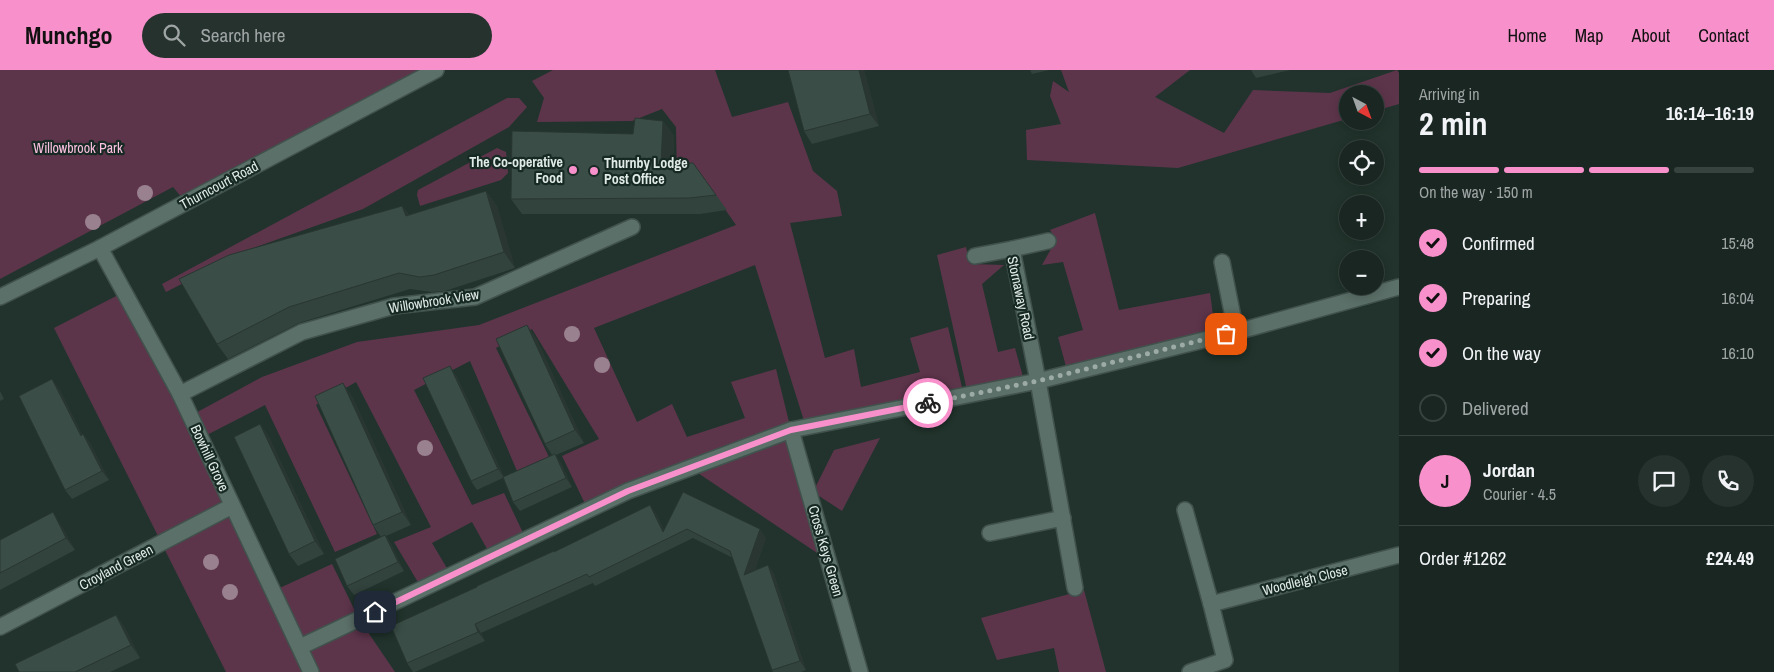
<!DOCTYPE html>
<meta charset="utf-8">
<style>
body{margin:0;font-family:"Archivo Narrow",sans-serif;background:#26322e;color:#f1f3f6;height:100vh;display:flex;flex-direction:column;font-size:19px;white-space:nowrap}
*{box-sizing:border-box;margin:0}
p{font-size:16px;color:#9fa5a5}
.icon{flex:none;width:28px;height:28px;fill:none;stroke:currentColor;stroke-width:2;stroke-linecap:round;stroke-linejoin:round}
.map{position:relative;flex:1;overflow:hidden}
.details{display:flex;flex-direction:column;background:#192621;width:375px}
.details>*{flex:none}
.needle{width:32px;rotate:139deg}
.buttons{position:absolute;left:1339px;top:15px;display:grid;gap:10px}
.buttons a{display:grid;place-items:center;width:45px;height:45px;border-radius:50%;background:#192621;box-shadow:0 2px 12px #0003,0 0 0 1px #37433f;font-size:25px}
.pin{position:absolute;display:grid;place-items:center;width:42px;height:42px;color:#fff;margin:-21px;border-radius:10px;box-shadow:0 2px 8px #0006}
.courier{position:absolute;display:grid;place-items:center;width:50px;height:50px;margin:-25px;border:4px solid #f890cb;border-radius:50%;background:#fff;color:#222;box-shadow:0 1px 6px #0007}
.headline em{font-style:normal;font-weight:700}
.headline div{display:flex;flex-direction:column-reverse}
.headline{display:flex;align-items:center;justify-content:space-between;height:85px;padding:0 20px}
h1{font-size:32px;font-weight:700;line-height:38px}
.bar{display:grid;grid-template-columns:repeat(4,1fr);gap:8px 5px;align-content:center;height:60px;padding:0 20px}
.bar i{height:6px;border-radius:4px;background:#37433f}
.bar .active{background:#f890cb}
.bar p{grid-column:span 4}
.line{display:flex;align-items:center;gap:12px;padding:0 20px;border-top:1px solid #37433f}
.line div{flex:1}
.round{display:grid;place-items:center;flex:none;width:52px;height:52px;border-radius:26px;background:#26322e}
ol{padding:0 20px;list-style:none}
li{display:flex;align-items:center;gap:15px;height:55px}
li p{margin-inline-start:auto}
li .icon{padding:5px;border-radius:50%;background:#f890cb;color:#111;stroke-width:4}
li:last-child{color:#9fa5a5}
li i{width:28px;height:28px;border:2px solid #37433f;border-radius:50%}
header{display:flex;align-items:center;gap:30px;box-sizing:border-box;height:70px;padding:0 25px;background:#f890cb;color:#111}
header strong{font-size:24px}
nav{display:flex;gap:28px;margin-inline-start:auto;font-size:18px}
.search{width:350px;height:45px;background:#26322e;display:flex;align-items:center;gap:12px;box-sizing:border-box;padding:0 18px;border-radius:28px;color:#9fa5a5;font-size:19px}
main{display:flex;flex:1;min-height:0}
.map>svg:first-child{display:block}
.green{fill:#5d354b}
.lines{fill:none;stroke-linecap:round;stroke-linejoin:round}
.lane-casing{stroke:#41514c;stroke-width:18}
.street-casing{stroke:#41514c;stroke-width:18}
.lane{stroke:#5b7068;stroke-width:15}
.street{stroke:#5b7068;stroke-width:15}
.tree{fill:#99818f}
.wall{fill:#32423c}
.shaded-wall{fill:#293631}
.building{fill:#3a4d46;stroke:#293631}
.done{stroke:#9daba6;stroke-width:5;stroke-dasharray:0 9}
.route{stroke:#f890cb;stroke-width:6}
.poi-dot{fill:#f890cb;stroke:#172923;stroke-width:2}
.labels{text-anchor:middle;stroke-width:4.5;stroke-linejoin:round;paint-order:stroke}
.park-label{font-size:14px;fill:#fbc1e0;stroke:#172923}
.poi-label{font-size:14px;font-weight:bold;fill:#e0ebe7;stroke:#172923;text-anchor:end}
.street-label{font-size:14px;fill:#e0ebe7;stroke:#172923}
</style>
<header>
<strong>Munchgo</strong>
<div class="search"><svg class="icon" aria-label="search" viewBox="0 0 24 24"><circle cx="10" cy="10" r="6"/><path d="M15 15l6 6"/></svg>Search here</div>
<nav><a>Home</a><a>Map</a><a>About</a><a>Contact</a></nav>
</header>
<main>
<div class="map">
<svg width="1399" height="602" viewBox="0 0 1399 602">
<rect width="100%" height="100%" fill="#21332c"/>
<g class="green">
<polygon points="0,0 419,0 183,129 173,117 0,209"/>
<polygon points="553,0 715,0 732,47 788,32 813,101 837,121 842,146 790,153 825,288 854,279 861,317 920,302 910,268 948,257 964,326 805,354 755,195 594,258 637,352 672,334 687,367 745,348 731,312 776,299 791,360 829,491 692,399 588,440 562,386 599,369 532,259 496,278 549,387 517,401 470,291 414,320 472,435 504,423 526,469 491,486 472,452 432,473 451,505 422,519 394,472 431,457 356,312 316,335 377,464 335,482 265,335 201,368 190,346 262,307 357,272 479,255 736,155 704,109 677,105 676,57 662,39 632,51 537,52 544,28 532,11"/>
<polygon points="1061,0 1190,0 1155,27 1224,63 1253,20 1330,23 1397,0 1399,3 1399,34 1375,41 1375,24 1348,24 1347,49 1178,98 1027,90 1026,60 1061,54 1050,26 1053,11 1069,22"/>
<polygon points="507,28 519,28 527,37 509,57 363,139 248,180 166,222 162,214"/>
<polygon points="497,78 506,82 508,103 501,110 420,136 417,125 418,120"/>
<polygon points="1095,143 1119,240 1210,223 1216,267 1068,304 1058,267 1083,260 1063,192 1042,195 1056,170 1050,160"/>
<polygon points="966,177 970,194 1004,195 982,214 998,282 1015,278 1025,314 968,325 937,185"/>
<polygon points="124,222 273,521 332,494 359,549 395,602 226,602 54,258"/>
<polygon points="880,368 842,441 813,422 834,380"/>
<polygon points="1084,520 1106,602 1059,602 1054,578 997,590 981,548"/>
</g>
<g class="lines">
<defs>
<g id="lane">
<polyline points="1038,311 1075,518"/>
<polyline points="180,324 302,262 394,236 475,227 632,157"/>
<polyline points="1185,440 1211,534 1225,590 1190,602"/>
<polyline points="990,463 1063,448"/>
</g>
<g id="street">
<polyline points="100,178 180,324 311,602"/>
<polyline points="1012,179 1048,171"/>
<polyline points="975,186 1012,179 1038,311"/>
<polyline points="1222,192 1236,262"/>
<polyline points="0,227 100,178 436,0"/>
<polyline points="791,360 860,602"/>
<polyline points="1211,534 1399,485"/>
<polyline points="0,557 232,436"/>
<polyline points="300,577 628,421 791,360 1038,311 1236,262 1399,217"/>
</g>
</defs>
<use href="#lane" class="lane-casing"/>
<use href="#street" class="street-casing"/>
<use href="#lane" class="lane"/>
<use href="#street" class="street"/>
</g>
<g class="tree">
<circle cx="145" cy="123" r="8"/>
<circle cx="93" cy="152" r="8"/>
<circle cx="572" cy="264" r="8"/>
<circle cx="602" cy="295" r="8"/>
<circle cx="425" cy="378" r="8"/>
<circle cx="211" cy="492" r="8"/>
<circle cx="230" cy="522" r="8"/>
</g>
<g class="wall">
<polygon points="864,0 879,56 812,74 804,61"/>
<polygon points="1030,0 1049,0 1032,4"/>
<polygon points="1251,0 1290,0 1256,8"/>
<polygon points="663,51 674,66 673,94 693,93 727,140 700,144 522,144 511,129 633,64"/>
<polygon points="486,121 497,136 515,198 445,221 431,222 410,219 299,253 228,289 217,274 402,136 409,145"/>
<polygon points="536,268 584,373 556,385 561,393 572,417 520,441 513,432 503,408 477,420 471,411 456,305 504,407 552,385 545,374"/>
<polygon points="59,318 82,365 83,364 90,373 109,410 72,429 65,420"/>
<polygon points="0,321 4,329 0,331"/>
<polygon points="352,326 411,455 386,466 391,474 404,501 354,525 347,516 381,467 373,455"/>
<polygon points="260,354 269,367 324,484 298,496 289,484"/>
<polygon points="683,422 766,468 755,500 768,495 774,504 806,600 801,602 773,602 772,600 733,488 693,468 595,516 593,513 481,563 485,571 415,602 413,602 407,593 555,482 650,435 656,444 664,460"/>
<polygon points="61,455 75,480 0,520 0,470"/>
<polygon points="116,545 125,558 140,588 110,602 19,602"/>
</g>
<g class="shaded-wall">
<polygon points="859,0 864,0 879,56 870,44"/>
<polygon points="663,51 674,66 672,110 661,94"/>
<polygon points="486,121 497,136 515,198 504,182"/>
<polygon points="402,136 413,152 406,146"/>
<polygon points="527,255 536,268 584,373 575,360"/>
<polygon points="450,296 456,305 504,408 498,399"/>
<polygon points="52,309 59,318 87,375 81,366"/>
<polygon points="343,313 352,326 411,455 402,442"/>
<polygon points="260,354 269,367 324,484 315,471"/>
<polygon points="83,364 90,373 109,410 102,401"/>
<polygon points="555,384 561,393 572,417 566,408"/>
<polygon points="650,435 656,444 668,468 663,462"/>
<polygon points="53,442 61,455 75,480 66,468"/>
<polygon points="760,459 766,468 750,514 744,505"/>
<polygon points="385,465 391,474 404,501 398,492"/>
<polygon points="768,495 774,504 806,600 800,591"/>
<polygon points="116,545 125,558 140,588 131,575"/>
<polygon points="475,554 481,563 485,571 478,562"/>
</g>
<g class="building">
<polygon points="788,0 859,0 870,44 804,61"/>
<polygon points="635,48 663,51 661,94 693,93 716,125 689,128 511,129 512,61 633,64"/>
<polygon points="486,121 504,182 434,205 420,207 399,203 289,237 217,274 179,209 229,185 402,136 406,146"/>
<polygon points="527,255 575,360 545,374 496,269"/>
<polygon points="450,296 498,399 471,411 423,308"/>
<polygon points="52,309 81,366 83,364 102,401 65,420 19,326"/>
<polygon points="343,313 402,442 373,455 315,326"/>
<polygon points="260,354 315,471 289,484 234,367"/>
<polygon points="555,384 566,408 513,432 503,407"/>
<polygon points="683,422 760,459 744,505 768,495 800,591 772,600 730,481 687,459 589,507 587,504 475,554 478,562 407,593 391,556 477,517 477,516 554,481 554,482 650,435 663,462"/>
<polygon points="53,442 66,468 0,503 0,470"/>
<polygon points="385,465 398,492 347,516 335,489"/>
<polygon points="116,545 131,575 75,602 19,602 15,594"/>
</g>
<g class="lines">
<polyline class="done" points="928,333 1038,311 1226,264"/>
<polyline class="route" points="375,542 628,421 791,360 928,333"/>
</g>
<g class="poi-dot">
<circle cx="573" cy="100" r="5"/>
<circle cx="594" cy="101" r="5"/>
</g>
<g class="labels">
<g class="park-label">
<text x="78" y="83">Willowbrook Park</text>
</g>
<g class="poi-label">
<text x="563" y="97">The Co-operative<tspan x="563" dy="16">Food</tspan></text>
<text x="604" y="98" text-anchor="start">Thurnby Lodge<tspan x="604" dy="16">Post Office</tspan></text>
</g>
<g class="street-label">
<text transform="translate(219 115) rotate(-28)" y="5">Thurncourt Road</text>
<text transform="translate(1021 228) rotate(78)" y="5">Stornaway Road</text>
<text transform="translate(434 231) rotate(-9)" y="5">Willowbrook View</text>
<text transform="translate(210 388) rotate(65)" y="5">Bowhill Grove</text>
<text transform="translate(826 481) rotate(74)" y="5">Cross Keys Green</text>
<text transform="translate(116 497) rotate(-28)" y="5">Croyland Green</text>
<text transform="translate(1305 510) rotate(-14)" y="5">Woodleigh Close</text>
</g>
</g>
</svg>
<div class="buttons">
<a><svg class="needle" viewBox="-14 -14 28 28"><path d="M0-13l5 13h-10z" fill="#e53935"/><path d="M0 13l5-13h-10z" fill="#9fa5a5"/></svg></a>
<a><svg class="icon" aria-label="locate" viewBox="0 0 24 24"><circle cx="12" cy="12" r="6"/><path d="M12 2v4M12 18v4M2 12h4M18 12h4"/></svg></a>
<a>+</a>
<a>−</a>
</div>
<div class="pin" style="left:1226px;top:264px;background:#ea580c"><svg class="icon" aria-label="bag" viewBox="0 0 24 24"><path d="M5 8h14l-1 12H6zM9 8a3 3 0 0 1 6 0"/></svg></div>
<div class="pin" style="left:375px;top:542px;background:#1f2937"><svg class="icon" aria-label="home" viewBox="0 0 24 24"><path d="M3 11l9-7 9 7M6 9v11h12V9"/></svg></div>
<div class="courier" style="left:928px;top:333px"><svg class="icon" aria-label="bike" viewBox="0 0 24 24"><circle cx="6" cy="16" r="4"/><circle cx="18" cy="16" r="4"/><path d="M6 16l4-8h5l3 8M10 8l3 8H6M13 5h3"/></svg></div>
</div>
<section class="details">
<div class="headline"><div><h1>2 min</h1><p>Arriving in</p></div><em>16:14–16:19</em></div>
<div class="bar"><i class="active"></i><i class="active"></i><i class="active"></i><i></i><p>On the way · 150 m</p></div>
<ol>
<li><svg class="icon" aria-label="check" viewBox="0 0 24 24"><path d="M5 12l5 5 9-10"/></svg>Confirmed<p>15:48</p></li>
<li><svg class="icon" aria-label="check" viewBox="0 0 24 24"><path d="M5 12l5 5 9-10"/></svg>Preparing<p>16:04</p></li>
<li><svg class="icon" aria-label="check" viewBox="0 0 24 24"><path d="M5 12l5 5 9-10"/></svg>On the way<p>16:10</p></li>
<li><i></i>Delivered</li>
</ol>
<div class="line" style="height:90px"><b class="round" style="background:#f890cb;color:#111">J</b><div><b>Jordan</b><p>Courier · 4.5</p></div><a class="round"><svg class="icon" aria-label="chat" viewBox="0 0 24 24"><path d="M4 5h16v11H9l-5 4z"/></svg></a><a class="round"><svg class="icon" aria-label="phone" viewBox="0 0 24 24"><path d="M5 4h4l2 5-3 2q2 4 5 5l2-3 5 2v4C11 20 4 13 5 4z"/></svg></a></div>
<div class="line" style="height:65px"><div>Order #1262</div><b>£24.49</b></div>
</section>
</main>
